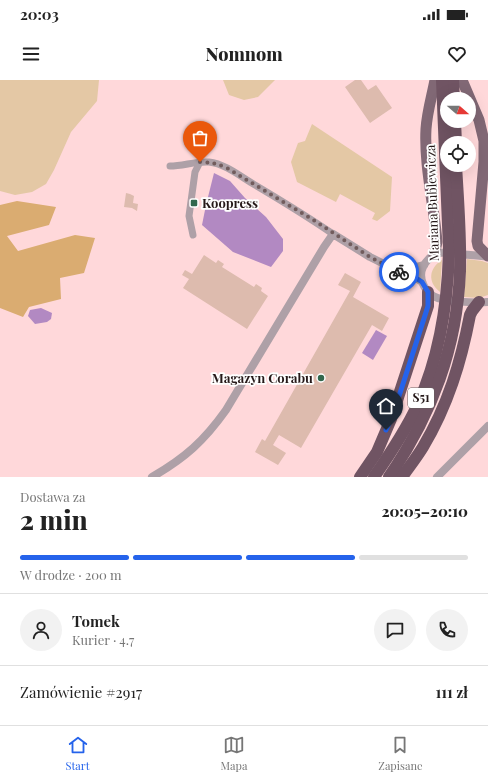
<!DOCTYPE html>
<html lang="pl">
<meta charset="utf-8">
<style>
body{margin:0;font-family:"Playfair Display",serif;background:#f2f2f2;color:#222;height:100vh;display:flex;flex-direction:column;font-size:15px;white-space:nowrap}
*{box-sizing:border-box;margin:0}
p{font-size:13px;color:#767676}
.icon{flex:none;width:22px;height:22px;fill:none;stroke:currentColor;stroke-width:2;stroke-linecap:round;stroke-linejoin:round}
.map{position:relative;height:397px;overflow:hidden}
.side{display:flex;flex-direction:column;background:#fff;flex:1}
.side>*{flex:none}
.needle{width:26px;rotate:110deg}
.controls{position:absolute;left:440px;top:12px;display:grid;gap:8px}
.controls a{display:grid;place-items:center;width:36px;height:36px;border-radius:50%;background:#fff;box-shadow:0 4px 16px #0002;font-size:20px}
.pin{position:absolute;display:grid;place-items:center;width:34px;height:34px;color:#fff;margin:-41px -17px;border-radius:50% 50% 50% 0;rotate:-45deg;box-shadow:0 0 4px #0007}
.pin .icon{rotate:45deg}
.courier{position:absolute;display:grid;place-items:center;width:40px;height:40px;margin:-20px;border:3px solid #2563eb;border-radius:50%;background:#fff;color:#222;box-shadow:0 1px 5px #0007}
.summary em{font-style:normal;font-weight:800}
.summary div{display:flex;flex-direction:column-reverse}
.summary{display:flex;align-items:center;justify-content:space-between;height:68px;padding:0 20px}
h1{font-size:26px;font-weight:800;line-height:30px}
.bar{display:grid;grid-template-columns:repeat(4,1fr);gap:6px 4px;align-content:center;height:48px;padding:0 20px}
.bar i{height:5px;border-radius:3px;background:#e0e0e0}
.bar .current{background:#2563eb}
.bar p{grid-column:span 4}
.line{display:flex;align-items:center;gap:10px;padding:0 20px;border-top:1px solid #e0e0e0}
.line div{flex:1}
.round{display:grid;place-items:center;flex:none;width:42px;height:42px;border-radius:21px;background:#f2f2f2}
.status{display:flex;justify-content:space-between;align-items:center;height:28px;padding:0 20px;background:#fff;direction:ltr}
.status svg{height:11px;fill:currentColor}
header{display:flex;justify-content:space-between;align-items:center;height:52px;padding:0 20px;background:#fff;font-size:18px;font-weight:800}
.menu{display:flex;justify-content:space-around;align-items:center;height:56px;border-top:1px solid #e0e0e0;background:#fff;font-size:11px;color:#767676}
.menu a{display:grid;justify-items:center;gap:2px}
.menu .current{color:#2563eb}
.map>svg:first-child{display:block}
.green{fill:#e4c8a5}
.forest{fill:#daac71}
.water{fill:#b289c2}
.building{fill:#ddbbae}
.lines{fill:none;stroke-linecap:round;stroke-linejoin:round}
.minor{stroke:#aea0a7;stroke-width:7}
.tertiary{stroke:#aea0a7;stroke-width:8}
.primary{stroke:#816875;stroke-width:11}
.motorway{stroke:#705463;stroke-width:12}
.done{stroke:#725c5d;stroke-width:4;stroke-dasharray:0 7.2}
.route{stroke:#2563eb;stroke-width:5}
.poi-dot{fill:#32674d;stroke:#fff;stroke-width:1.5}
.labels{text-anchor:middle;stroke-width:3.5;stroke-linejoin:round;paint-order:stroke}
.shield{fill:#fff;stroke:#675e5e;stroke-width:1}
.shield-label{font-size:12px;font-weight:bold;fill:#261919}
.poi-label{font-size:13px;font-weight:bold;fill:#261919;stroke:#fff;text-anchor:start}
.street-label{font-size:13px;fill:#261919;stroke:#fff}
</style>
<div class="status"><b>20:03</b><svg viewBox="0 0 49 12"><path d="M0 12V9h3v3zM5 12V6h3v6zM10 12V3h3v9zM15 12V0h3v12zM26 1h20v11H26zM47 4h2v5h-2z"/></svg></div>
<header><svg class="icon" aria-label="menu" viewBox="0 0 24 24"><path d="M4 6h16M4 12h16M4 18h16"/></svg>Nomnom<svg class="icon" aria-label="heart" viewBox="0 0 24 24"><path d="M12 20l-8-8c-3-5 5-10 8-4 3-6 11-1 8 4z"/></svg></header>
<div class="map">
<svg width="488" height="397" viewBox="0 0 488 397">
<rect width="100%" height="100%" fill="#ffd8da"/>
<g class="green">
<polygon points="0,0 99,0 97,21 71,52 54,90 46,104 32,112 15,115 0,111"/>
<polygon points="223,0 275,0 258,17 244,20 229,15"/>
<polygon points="312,44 392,97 390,131 377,141 372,139 375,133 340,114 336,122 297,102 291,82 298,63 305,61"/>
<polygon points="467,179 482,181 488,183 488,215 479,218 464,217"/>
<path d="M442,180l-2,32c-13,-10 -11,-24 2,-32z"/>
</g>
<polygon class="forest" points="17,121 56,127 49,145 7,156 18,171 75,155 95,158 84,193 60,198 61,219 29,227 23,237 0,228 0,125"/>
<g class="water">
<polygon points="214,93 230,101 245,118 266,137 283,159 283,171 271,187 233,172 202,145 206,125"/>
<polygon points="41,228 52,233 51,239 47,242 35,244 28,236 30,230"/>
<polygon points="376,250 387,256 373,280 362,273"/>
</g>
<g class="building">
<polygon points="355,0 361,0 368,10 376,5 392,28 370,43 345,7"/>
<polygon points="126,113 130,114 134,116 133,123 138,124 137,131 132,128 124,127"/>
<polygon points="204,175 216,183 218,180 224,184 222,187 254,207 256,204 262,208 261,211 268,216 247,249 183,208 189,199 182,195 185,190 192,194"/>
<polygon points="345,193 361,202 353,217 389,238 382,251 372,245 301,368 279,355 273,365 286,373 278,385 255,372 262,359 265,361 350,211 338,205"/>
</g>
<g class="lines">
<g class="minor">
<path d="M170,86c13,0 26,-5 39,-4 17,2 32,15 46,23 27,16 53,32 78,49"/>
<polyline points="193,155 189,136 195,92 200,82"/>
</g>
<g class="tertiary">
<path d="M488,177c-10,-2 -20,-2 -31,-3 -5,-1 -12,-2 -18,-1 -7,1 -13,8 -16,14 -3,6 -2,12 0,17 2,5 6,9 10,12 11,6 42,7 55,6"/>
<path d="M385,184c14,0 26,6 39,1"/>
<path d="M152,397c33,-19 52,-36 74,-67l98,-163 9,-13 37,23 14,7 7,5 25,9 6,4"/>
<polyline points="437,397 488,346"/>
</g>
<g class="primary">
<polyline points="462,0 479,40 484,61 484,82 477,161 478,166 488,176"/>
<path d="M434,175l3,-13c-3,-37 -13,-77 -11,-113 1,-17 6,-33 9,-49"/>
</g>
<g class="motorway">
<polyline points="453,0 454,19"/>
<polyline points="455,41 456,63"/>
<polyline points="360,397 377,372 391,339 428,226 428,212"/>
<path d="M374,397c16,-23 32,-47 44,-73 22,-49 30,-102 31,-155l-7,-169"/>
<path d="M389,397c43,-63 68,-129 71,-206 1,-35 -2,-71 -4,-106"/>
<path d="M402,397c7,-10 15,-20 21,-30 25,-42 38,-85 47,-132l2,-4 7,-9"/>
</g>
</g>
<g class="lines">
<path class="done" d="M200,82c10,0 18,2 27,6l88,53 55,36 29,15"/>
<polyline class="route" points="386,350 391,339 401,310 428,226 428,212 422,202 416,198 399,192"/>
</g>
<g class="poi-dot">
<rect x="190" y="119" width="8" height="8" rx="2"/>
<circle cx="321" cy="298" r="4"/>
</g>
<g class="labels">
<rect class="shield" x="408" y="308" width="26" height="20" rx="3"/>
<g class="shield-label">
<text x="421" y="322">S51</text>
</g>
<g class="poi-label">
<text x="202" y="128">Koopress</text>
<text x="313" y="303" text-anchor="end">Magazyn Corabu</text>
</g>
<g class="street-label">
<text transform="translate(432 123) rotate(-92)" y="5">Mariana Bublewicza</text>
</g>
</g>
</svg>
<div class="controls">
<a><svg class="needle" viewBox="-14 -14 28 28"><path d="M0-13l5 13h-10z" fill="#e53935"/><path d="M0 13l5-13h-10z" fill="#767676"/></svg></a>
<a><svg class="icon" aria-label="locate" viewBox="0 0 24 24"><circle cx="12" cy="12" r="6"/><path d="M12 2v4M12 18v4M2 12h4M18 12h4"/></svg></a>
</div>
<div class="pin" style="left:200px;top:82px;background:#ea580c"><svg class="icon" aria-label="bag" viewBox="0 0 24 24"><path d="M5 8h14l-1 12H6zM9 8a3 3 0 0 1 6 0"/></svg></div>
<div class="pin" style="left:386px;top:350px;background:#1f2937"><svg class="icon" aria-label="home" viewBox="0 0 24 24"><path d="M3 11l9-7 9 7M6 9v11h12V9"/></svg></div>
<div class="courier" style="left:399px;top:192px"><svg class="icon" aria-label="bike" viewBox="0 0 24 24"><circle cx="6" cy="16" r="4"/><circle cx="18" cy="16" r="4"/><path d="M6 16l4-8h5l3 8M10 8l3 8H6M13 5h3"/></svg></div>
</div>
<section class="side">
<div class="summary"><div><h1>2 min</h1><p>Dostawa za</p></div><em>20:05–20:10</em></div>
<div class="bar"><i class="current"></i><i class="current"></i><i class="current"></i><i></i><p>W drodze · 200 m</p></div>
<div class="line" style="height:72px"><a class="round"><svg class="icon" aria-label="person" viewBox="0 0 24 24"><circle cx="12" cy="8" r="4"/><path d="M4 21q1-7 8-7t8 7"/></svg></a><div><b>Tomek</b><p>Kurier · 4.7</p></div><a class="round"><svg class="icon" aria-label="chat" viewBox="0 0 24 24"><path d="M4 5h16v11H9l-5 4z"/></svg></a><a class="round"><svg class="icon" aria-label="phone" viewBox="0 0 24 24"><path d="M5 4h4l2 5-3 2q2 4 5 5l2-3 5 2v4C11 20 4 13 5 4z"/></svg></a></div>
<div class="line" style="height:52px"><div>Zamówienie #2917</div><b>111 zł</b></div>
</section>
<nav class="menu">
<a class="current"><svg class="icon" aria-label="home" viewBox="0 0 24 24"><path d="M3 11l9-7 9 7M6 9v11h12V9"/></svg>Start</a>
<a><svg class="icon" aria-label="map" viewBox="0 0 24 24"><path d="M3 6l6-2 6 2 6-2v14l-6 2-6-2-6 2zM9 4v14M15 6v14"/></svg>Mapa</a>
<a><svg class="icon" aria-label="saved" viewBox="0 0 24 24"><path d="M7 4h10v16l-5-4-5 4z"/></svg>Zapisane</a>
</nav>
